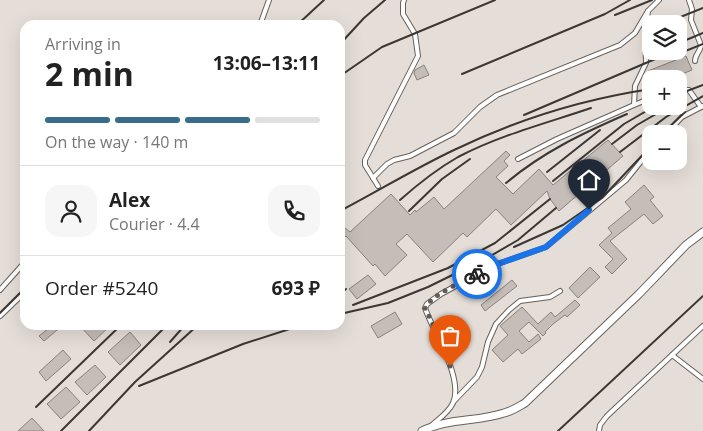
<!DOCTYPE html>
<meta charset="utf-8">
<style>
body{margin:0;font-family:"Open Sans",sans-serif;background:#f6f6f6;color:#222;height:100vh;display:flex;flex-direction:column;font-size:19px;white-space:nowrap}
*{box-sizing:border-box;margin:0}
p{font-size:16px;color:#767676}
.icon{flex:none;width:28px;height:28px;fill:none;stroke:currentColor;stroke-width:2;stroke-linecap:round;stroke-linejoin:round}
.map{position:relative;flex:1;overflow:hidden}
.sheet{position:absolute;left:20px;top:20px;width:325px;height:310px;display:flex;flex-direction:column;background:#fff;border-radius:15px;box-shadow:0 5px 20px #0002}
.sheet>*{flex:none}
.tools{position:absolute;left:642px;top:15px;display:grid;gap:10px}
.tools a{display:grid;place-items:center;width:45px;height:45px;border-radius:10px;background:#fff;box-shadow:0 5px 20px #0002;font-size:25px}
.pin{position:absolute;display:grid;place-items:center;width:42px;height:42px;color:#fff;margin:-51px -21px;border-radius:50% 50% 50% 0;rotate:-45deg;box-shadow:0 0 5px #0007}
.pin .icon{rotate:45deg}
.courier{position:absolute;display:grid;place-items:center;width:50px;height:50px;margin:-25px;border:4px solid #1a73e8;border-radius:50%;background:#fff;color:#222;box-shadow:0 1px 6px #0007}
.head em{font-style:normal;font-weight:700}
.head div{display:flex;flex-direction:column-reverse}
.head{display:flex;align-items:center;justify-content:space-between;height:85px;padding:0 25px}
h1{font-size:32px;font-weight:700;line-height:38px}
.bar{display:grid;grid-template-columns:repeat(4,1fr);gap:8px 5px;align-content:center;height:60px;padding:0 25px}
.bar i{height:6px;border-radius:4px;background:#e0e0e0}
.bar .selected{background:#386d89}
.bar p{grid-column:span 4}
.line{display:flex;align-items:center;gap:12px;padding:0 25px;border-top:1px solid #e0e0e0}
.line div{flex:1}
.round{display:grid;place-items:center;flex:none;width:52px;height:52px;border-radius:15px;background:#f6f6f6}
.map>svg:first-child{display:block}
.building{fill:#c4bdb8;stroke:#88817c}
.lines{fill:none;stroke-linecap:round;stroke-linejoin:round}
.lane-casing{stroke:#67605b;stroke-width:6}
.street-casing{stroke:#67605b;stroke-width:9}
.lane{stroke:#fff;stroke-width:4}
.street{stroke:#fff;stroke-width:7}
.rail{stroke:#3b3734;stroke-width:2}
.done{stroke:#625d5a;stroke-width:5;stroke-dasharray:0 9}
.route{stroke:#1a73e8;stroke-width:6}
</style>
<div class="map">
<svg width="703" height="431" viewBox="0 0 703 431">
<rect width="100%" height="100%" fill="#e5ded8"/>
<g class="building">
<polygon points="686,56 692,70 670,79 651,79 648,71"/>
<polygon points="424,65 429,75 417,80 414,73 415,70"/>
<polygon points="608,140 623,156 559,211 550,199 547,191 511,225 496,209 467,237 463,233 433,262 407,234 396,244 407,255 385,276 375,264 373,266 346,236 340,241 340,224 350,232 391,194 410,215 415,210 416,212 434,197 444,209 506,151 510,155 504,161 508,166 496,177 513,194 539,169 553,185"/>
<polygon points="644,185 654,197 650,200 663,216 653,224 644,214 610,241 627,259 612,274 605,267 613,259 599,245 612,233 608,228 631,209 625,202"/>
<polygon points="590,267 600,277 578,298 569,288"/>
<polygon points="368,275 376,284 357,299 349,289"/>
<polygon points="512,280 517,286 485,311 481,305"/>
<polygon points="575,300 580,305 567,317 565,315 553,324 545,332 546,333 543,336 529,322 519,331 529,342 538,334 541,339 522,354 518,349 503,362 492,350 508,335 500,326 522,307 538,324 551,312 555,317"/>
<polygon points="395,312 402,324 378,338 371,326"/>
<polygon points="53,325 63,325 44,341 39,336"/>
<polygon points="79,325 111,325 94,341"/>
<polygon points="130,332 141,345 120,365 108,352"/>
<polygon points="63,350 71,359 46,381 39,372"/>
<polygon points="95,365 106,377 87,395 75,382"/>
<polygon points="66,387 80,402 61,419 47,404"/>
<polygon points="32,418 44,431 18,431"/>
</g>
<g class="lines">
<defs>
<g id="lane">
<path d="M689,0l3,9 -1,11 10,25c0,6 -6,9 -6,16"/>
<polyline points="260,25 269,0"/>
<polyline points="679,90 689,90 701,107"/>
<polyline points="634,105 651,98"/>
<polyline points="666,134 682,117 703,106"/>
<polyline points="518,159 557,139 634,105 635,86 646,63 645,35 648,11 659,0"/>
<polyline points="373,178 387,164 394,160 410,156 454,133 480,107 497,95 620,45 635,33 648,11"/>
<polyline points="378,186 365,165 365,160 418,56 415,34 403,14 403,3 404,0"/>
<polyline points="0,290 25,262"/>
<polyline points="0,316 25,292"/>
<polyline points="672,355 703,379"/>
<polyline points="454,401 477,377 482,367 488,342 496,324 509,310 520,301 550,297 560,291"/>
<path d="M432,425c8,-7 17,-13 21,-22 11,-25 -20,-71 -28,-95l2,-4 14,-10 51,-28 54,-19 80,-67 25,-31"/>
<polyline points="599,431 600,425 607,416 703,326"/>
</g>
<path id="street" d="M422,431c26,-13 55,-9 82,-18 8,-2 14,-6 21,-10l114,-109 47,-49 17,-13"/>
</defs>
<use href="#lane" class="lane-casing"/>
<use href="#street" class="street-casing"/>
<use href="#lane" class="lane"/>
<use href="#street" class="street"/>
<g class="rail">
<polyline points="615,15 652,0"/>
<polyline points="673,20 703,8"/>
<polyline points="297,25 324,0"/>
<polyline points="679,43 703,33"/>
<polyline points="340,44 364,18 385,0"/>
<polyline points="668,58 703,44"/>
<polyline points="462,74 605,14 630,0"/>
<polyline points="340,76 382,47 495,0"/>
<polyline points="679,94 703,85"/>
<polyline points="524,115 674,51"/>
<polyline points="662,134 685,112"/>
<polyline points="612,144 637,125 670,106"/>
<polyline points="620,152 666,117 703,96"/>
<polyline points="547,172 600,130"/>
<polyline points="553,181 624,124 655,106"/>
<path d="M506,183c37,-31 77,-50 121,-69"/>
<path d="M400,200c18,-16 37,-31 58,-43 42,-22 89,-34 133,-49"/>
<path d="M340,211c38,-20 76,-43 114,-61 62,-30 130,-51 197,-61"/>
<polyline points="409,211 442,179 470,159"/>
<polyline points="514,247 563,225 602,198 651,146"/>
<polyline points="340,294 346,289"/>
<polyline points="353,305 448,268 495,243 550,199"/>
<polyline points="0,313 25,288"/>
<polyline points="340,314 388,303 428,287 487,258 518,240 556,208"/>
<polyline points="170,342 185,325"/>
<polyline points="139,386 243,344 302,325"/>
<polyline points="36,407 121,325"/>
<polyline points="61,431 167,325"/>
<polyline points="89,431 135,382 198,325"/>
<polyline points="558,431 703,296"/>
</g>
</g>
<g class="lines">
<path class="done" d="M450,366l-8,-22 -17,-36c8,-14 37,-26 52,-34"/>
<polyline class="route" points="477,274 492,266 546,247 589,210"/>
</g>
</svg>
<div class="tools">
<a><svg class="icon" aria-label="layers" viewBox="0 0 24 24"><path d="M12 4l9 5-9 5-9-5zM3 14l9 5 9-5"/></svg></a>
<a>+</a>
<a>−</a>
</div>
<div class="pin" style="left:450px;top:366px;background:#ea580c"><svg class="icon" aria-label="bag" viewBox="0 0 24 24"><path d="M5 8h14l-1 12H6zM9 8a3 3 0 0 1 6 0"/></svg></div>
<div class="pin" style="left:589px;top:210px;background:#1f2937"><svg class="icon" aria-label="home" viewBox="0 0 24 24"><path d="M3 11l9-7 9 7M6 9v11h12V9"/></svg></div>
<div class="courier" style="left:477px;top:274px"><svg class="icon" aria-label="bike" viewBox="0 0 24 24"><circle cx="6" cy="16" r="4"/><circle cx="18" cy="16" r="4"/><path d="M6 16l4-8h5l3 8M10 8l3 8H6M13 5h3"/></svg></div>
<section class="sheet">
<div class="head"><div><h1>2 min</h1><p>Arriving in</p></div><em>13:06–13:11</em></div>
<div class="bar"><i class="selected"></i><i class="selected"></i><i class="selected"></i><i></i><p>On the way · 140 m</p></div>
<div class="line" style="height:90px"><a class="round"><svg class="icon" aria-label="person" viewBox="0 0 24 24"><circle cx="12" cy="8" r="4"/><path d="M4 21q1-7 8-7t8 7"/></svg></a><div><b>Alex</b><p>Courier · 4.4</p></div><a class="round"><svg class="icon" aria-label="phone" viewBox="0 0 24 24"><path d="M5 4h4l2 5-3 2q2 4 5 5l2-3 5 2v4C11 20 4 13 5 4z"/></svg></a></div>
<div class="line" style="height:65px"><div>Order #5240</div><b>693 ₽</b></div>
</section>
</div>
